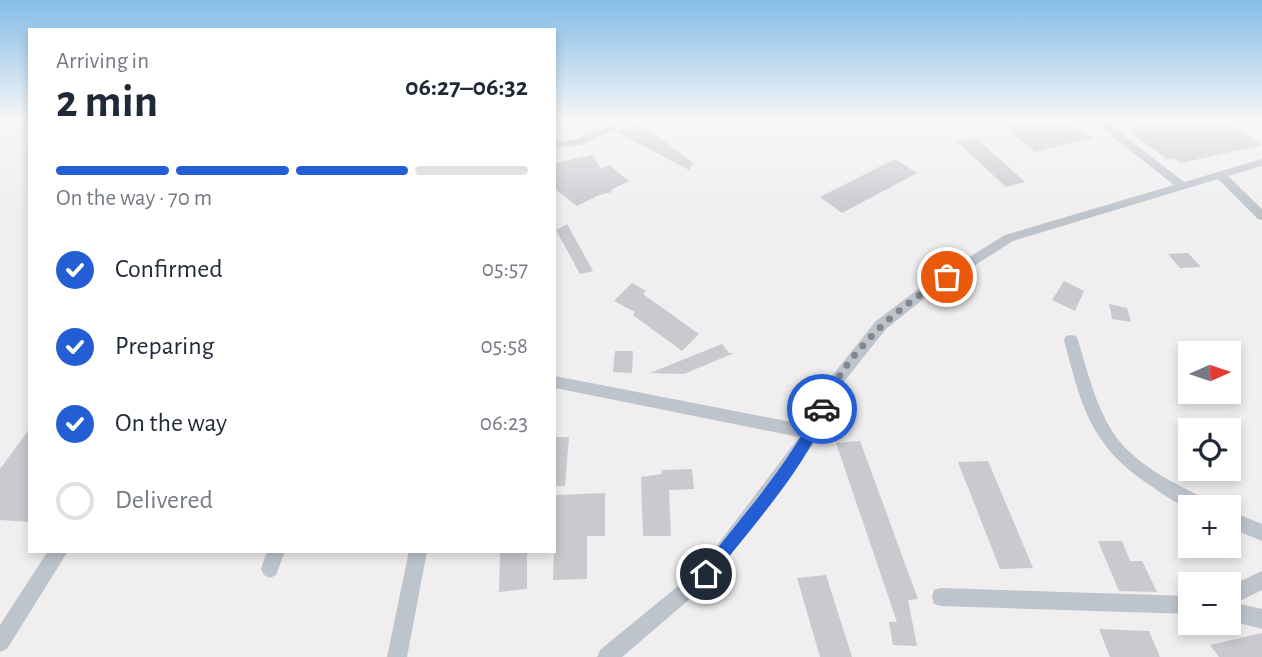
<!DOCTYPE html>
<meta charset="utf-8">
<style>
body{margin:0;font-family:"Alegreya Sans",sans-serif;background:#f2f2f3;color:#1f2937;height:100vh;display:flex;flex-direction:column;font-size:26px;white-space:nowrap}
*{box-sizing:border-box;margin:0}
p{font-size:23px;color:#747a83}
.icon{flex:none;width:38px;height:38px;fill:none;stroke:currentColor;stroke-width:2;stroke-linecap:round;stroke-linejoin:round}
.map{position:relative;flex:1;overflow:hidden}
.details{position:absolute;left:28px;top:28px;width:528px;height:525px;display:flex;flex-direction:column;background:#fff;border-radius:0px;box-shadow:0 4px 10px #0003}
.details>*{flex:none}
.needle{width:46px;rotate:87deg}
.buttons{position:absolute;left:1178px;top:341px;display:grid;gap:14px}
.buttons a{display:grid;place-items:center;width:63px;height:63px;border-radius:0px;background:#fff;box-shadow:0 4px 10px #0003;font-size:35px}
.pin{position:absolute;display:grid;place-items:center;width:60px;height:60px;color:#fff;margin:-30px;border:4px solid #fff;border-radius:50%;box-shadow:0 2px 7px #0007}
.courier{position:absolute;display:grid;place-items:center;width:70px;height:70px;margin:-35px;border:5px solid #235ed5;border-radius:50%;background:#fff;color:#222;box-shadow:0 2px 9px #0007}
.summary em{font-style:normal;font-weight:700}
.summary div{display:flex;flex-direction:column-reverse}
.summary{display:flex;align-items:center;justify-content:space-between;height:119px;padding:0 28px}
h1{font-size:46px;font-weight:700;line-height:52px}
.bar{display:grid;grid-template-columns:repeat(4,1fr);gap:10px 7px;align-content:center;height:84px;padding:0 28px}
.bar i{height:9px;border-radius:5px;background:#e0e1e3}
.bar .selected{background:#235ed5}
.bar p{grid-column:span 4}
ol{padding:0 28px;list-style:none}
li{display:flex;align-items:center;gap:21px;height:77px}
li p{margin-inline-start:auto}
li .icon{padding:7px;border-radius:50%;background:#235ed5;color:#fff;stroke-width:4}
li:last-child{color:#747a83}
li i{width:38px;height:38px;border:4px solid #e0e1e3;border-radius:50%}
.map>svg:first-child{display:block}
.building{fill:#c8cad0}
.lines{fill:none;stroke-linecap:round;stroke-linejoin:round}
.minor{fill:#bdc4cc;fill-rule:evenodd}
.route{fill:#235ed5}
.done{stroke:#82878e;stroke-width:7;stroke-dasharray:0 12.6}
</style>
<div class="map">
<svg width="1262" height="657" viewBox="0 0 1262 657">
<rect width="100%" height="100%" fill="#f0eeee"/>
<g class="building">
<polygon points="995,120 1070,120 1093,138 1035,152"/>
<polygon points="1120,120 1239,120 1239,128 1262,145 1181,163 1174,158 1167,159 1131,133 1136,132"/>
<polygon points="637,121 693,163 689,170 616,132"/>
<polygon points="976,138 1025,182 1006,187 957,142"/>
<polygon points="593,155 601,169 609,165 629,181 611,190 612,192 599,195 577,206 555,189 555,163"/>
<polygon points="895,159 917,173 842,213 820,197"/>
<polygon points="567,224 593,271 580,274 556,230"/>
<polygon points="1188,253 1201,267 1180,268 1168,254"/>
<polygon points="1064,281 1084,291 1075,311 1052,300"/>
<polygon points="632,283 646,291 643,294 699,334 682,351 633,315 635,312 614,301"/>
<polygon points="1109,304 1127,308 1131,322 1112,319"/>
<polygon points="722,344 729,353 734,353 684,374 650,373"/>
<polygon points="615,351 633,351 632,373 613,372"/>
<polygon points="30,428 30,522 0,520 0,469"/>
<polygon points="555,437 569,437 565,486 555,486"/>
<polygon points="860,441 918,599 908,600 917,646 893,645 889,622 897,622 836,443"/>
<polygon points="988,461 1033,568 1000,569 958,462"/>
<polygon points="692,469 694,489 669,490 671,536 643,536 641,477 662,474 662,470"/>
<polygon points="605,493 605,536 587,536 587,579 553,580 556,495"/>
<polygon points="1098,541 1122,541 1130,561 1142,561 1157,592 1119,591"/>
<polygon points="500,551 527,551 527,589 499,592"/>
<polygon points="826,575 852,657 820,657 797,578"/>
<polygon points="1099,629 1149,631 1160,657 1110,657"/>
<polygon points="1262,633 1262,657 1219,657 1210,645"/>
</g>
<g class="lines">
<g class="minor">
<polygon points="621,120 635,120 581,145 555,148 555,142 575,140"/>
<polygon points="1092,120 1104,120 1184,182 1262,159 1262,166 1228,176 1262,209 1262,220 1258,219 1218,179 1013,241 931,293 886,329 838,389 818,438 712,580 622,657 597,657 600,650 700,568 799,437 555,388 555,376 807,425 827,382 876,321 921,287 1005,235 1174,185"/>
<path d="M1071,335l5,1 2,4c9,30 17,64 34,91 21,34 66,54 100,71l2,6c-7,0 -20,1 -26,0 -12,-4 -27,-15 -38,-23 -59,-38 -69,-80 -86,-145l2,-4z"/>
<polygon points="1228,510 1262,524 1262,541 1228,527"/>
<polygon points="48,551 68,551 7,649 0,652 0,625"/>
<polygon points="267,551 285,551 276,575 270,578 264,575 261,569"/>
<polygon points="409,551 427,551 407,657 387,657"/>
<polygon points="1262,571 1262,590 1236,603 1262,609 1262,629 1228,620 1228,587"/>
<polygon points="941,588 1190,596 1190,614 941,606 934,604 932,597 934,590"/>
</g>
</g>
<linearGradient id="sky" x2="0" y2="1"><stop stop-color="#84bde8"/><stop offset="0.57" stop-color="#f8f7f7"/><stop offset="1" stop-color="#f8f7f7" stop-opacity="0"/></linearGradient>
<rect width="1262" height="212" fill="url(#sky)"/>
<path class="route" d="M822,403l7,6c-26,63 -76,116 -118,170h-10v-10c41,-53 88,-104 117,-164z"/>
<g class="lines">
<path class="done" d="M822,409c24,-57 74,-101 125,-132"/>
</g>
</svg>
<div class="buttons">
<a><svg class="needle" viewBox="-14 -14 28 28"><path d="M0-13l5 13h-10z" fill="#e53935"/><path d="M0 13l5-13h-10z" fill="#747a83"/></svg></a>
<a><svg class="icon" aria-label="locate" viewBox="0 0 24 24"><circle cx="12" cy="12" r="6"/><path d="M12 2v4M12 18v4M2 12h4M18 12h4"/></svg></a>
<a>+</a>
<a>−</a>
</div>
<div class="pin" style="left:947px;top:277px;background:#ea580c"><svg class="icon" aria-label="bag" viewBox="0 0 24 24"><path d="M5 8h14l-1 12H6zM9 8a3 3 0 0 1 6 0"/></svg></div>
<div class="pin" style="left:706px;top:574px;background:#1f2937"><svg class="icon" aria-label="home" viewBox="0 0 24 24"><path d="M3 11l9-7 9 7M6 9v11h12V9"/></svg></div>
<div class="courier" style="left:822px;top:409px"><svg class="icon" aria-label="car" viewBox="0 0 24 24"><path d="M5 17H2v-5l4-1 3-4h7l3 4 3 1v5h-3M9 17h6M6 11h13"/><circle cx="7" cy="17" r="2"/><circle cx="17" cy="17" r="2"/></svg></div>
<section class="details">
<div class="summary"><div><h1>2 min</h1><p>Arriving in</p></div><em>06:27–06:32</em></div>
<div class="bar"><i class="selected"></i><i class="selected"></i><i class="selected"></i><i></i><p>On the way · 70 m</p></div>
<ol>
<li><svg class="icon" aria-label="check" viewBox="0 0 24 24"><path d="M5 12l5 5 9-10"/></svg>Confirmed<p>05:57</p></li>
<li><svg class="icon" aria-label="check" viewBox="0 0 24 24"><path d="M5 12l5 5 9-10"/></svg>Preparing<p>05:58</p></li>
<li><svg class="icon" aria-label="check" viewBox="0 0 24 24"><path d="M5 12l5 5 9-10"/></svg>On the way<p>06:23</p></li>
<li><i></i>Delivered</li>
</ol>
</section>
</div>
